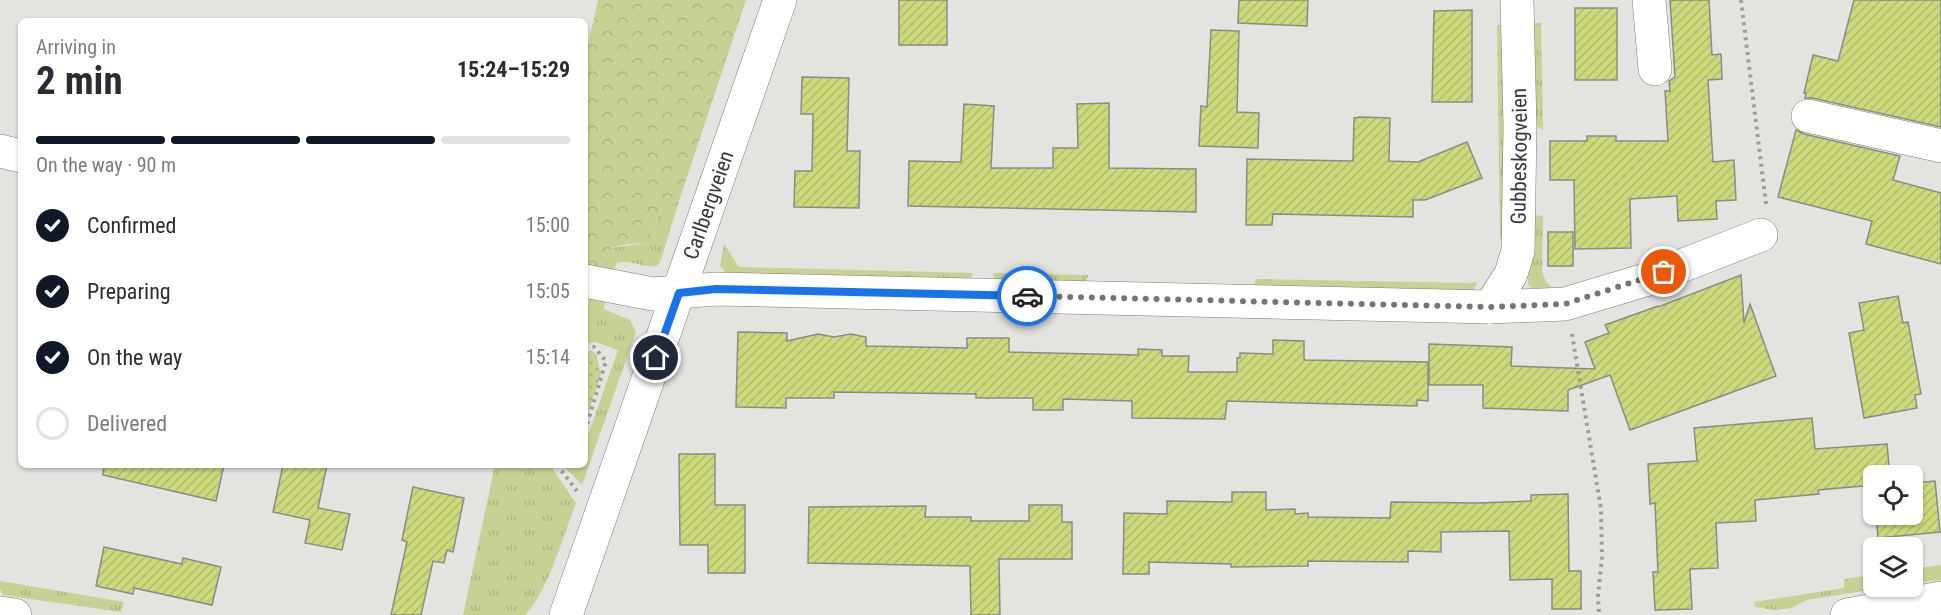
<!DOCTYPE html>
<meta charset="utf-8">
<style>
body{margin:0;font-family:"Roboto Condensed",sans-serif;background:#f7f7f7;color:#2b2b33;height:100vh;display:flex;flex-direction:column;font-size:22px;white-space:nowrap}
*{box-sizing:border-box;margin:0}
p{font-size:20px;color:#7c7c81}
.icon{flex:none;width:33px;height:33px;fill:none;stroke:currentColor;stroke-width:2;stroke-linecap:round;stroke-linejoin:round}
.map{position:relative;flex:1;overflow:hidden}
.drawer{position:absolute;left:18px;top:18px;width:570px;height:450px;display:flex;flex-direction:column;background:#fff;border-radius:9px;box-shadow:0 2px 4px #0004}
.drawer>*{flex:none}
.controls{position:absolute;left:1863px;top:465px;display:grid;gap:12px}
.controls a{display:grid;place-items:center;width:60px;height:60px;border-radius:9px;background:#fff;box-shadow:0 2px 4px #0004;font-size:30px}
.pin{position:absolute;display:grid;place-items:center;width:51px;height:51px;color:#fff;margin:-26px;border:3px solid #fff;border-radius:50%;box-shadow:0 2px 6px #0007}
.courier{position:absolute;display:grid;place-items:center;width:60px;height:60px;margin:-30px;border:4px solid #1a73e8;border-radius:50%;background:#fff;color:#222;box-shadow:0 2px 8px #0007}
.overview em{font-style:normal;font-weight:700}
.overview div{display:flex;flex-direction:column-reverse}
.overview{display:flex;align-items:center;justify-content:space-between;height:102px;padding:0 18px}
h1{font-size:39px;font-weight:700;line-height:45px}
.bar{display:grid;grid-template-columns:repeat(4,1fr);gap:9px 6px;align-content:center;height:72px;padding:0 18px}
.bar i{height:8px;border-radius:4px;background:#e1e1e2}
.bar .selected{background:#111827}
.bar p{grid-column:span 4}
ol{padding:0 18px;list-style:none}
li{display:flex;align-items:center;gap:18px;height:66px}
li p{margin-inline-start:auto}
li .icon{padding:6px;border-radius:50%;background:#111827;color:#fff;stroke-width:4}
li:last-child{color:#7c7c81}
li i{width:33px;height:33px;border:3px solid #e1e1e2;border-radius:50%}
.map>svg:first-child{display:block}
.grass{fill:url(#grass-tufts)}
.forest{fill:url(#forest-crowns)}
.park{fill:url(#park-dots)}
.building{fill:url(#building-hatch);stroke:#8a8b87;stroke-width:1.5}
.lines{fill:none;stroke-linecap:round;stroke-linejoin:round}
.minor-casing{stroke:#7b7c78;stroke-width:34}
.path{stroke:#9c9d9a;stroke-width:4;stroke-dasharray:3 4.5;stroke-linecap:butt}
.minor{stroke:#fff;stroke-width:33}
.done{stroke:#747673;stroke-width:6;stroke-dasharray:0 10.8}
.route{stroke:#1a73e8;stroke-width:8}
.labels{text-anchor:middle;stroke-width:5;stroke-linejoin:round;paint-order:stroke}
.street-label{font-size:21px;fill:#393a38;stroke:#f1f2ed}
</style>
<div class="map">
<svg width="1941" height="615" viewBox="0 0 1941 615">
<defs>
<pattern id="grass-tufts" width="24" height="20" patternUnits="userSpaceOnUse" patternTransform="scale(1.5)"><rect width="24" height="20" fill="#c8d194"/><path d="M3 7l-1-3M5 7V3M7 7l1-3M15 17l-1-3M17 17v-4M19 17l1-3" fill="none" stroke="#adb480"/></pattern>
<pattern id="forest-crowns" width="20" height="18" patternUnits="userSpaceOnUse" patternTransform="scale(1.5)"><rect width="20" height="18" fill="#c8d194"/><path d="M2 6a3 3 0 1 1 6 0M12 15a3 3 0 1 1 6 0" fill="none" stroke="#adb480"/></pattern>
<pattern id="park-dots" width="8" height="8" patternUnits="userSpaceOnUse" patternTransform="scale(1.5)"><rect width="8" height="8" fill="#c8d194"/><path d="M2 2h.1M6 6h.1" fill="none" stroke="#adb480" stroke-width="1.8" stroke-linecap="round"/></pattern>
<pattern id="building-hatch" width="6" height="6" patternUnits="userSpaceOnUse" patternTransform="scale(1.5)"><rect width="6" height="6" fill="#ccd87a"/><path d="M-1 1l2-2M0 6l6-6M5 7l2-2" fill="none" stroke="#b0ba6a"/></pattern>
</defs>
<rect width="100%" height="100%" fill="#e3e4e0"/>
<g class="grass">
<polygon points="1541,23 1543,130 1533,124 1530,24"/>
<polygon points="1497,25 1505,25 1506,236 1500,239"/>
<path d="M679,201l-18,59 -4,6c-14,2 -27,-7 -40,-3l-4,11 -11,-2 9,-24 36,-5 15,-35z"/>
<polygon points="1533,215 1543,216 1542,272 1546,281 1554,290 1538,293 1528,285 1528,273"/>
<polygon points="724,244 739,267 973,273 968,284 727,274 720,266"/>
<polygon points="993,273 1089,275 1083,285 995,281"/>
<polygon points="1256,279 1469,283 1477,282 1474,290 1253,288"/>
<polygon points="585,296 605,300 604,309 630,320 636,332 582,485 563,465 585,465 585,438 588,435 618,350 595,342 585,344"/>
<path d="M495,465h55l26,38c-12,31 -28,89 -51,112h-62z"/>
<polygon points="1941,565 1941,580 1913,583 1913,569"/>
<polygon points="1873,575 1874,586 1887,587 1807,600 1791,608 1774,610 1755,607 1754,602 1844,588 1844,579"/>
<polygon points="0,581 124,602 121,612 3,595 0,589"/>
</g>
<polygon class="forest" points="598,0 746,0 679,201 662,208 647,243 628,244 611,248 602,272 585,268 585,58"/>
<polygon class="park" points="592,351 596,354 601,374 585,422 585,352"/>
<g class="building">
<rect x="899" y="0" width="48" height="45"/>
<polygon points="1239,0 1308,0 1307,26 1238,23"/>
<polygon points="1670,0 1709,0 1712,55 1721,54 1722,79 1708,80 1713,162 1734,160 1736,200 1716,201 1717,219 1678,221 1677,196 1630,199 1631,248 1575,249 1574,180 1550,180 1550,141 1587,141 1587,136 1616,136 1616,141 1668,141 1665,91 1670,91 1669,81 1675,77"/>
<polygon points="1854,0 1941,0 1941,127 1812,98 1805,98 1806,93 1804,93 1813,55 1838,61"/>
<rect x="1575" y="8" width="42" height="72"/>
<polygon points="1472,10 1472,102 1432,102 1434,11"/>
<polygon points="1211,30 1239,31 1237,112 1259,113 1258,148 1199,146 1201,106 1207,107"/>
<polygon points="802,77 849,78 847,151 860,151 859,208 794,207 795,171 812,171 813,114 801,114"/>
<polygon points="1109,103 1109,168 1196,169 1196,212 908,206 909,161 961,162 964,104 994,106 991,168 1053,168 1053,148 1078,148 1077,104"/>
<polygon points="1360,117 1390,118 1389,161 1418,162 1467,142 1482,178 1425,200 1413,200 1413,217 1273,214 1272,225 1246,225 1247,159 1353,161 1354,118"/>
<polygon points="1796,130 1804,134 1900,156 1893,180 1941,193 1941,264 1866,244 1872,221 1778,197"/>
<rect x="1548" y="232" width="25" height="34"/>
<polygon points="1741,275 1744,323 1750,304 1776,376 1630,430 1610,375 1568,390 1568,411 1483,408 1483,385 1429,385 1429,344 1512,347 1511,366 1595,369 1585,342 1609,333 1605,325 1658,306 1658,307"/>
<polygon points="1898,296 1903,323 1908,322 1921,394 1915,395 1917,408 1864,418 1849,333 1864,330 1859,303"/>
<polygon points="738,332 787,333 787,341 818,334 834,337 851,334 866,337 866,346 967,348 967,338 1009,338 1009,352 1138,355 1138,349 1162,350 1162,356 1189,356 1188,372 1237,372 1237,358 1240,358 1240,353 1273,354 1273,340 1304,341 1304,359 1306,360 1428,362 1428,401 1417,400 1417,406 1227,401 1225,419 1132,418 1132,401 1063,399 1063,410 1033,410 1033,398 976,398 976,394 834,392 834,398 786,398 786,408 736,407"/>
<polygon points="1812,418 1815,449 1887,444 1890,476 1874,476 1874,485 1818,490 1819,494 1755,500 1756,521 1716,523 1718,568 1690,569 1692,609 1655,610 1653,572 1658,572 1655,503 1650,504 1648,464 1697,461 1694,428"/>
<polygon points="679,454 715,454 715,505 745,505 745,573 708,573 708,545 680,545"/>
<polygon points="104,465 224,465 216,501 103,475"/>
<polygon points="283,465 327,465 318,508 350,514 342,550 305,543 310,520 273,512"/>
<polygon points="1935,481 1940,532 1878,538 1876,514 1912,514 1912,483"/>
<polygon points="413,487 464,498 453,552 447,550 444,563 433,561 421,615 391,615 407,542 402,540"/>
<polygon points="1232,492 1266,492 1266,510 1295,509 1295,514 1308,513 1308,517 1390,518 1391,502 1479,503 1531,501 1531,495 1568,494 1569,571 1581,571 1581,609 1552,609 1552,579 1510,580 1509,531 1441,532 1441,552 1408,551 1408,562 1308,561 1308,566 1231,567 1231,564 1149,562 1149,574 1123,574 1124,513 1167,514 1167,501 1232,502"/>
<polygon points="1029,505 1062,505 1062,522 1072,522 1072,559 999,559 1000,615 971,615 970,566 808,563 809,507 926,506 925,517 971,517 971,521 1029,521"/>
<polygon points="104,547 182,564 183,558 221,567 212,605 134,588 133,594 96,586"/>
</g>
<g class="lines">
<defs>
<g id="minor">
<polyline points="1649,0 1655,69"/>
<polyline points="1808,116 1941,146"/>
<polyline points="0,151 21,156"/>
<polyline points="585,281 653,294 716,289 1490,307 1565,304 1645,280 1761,235"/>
<path id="s1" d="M1490,307l21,-33 7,-23 2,-124 -3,-127"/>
<polyline points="0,613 15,615"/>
<path id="s2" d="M566,615l214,-615"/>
<polyline points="1847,615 1941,598"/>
</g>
</defs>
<use href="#minor" class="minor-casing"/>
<g class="path">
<polyline points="1741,0 1766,204"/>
<polyline points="1572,334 1601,509 1602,558 1598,595 1599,615"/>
<polyline points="585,348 594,347 606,361 585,431"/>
<polyline points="557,465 577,491"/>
</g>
<use href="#minor" class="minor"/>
</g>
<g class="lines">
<polyline class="done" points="1027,296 1490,307 1565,304 1664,272"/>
<polyline class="route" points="656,358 679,293 716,289 1027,296"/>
</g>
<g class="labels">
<g class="street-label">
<text dy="7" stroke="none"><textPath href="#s1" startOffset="158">Gubbeskogveien</textPath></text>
<text dy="7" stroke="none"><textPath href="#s2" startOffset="434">Carlbergveien</textPath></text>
</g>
</g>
</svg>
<div class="controls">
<a><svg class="icon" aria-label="locate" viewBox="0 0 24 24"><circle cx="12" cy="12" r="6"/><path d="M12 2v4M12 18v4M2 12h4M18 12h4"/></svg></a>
<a><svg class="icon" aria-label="layers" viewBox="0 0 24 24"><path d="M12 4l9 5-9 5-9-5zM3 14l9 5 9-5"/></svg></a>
</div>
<div class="pin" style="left:1664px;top:272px;background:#ea580c"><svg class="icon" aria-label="bag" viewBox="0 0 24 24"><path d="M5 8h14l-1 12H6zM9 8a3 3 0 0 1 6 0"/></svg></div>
<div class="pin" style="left:656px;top:358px;background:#1f2937"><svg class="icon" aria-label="home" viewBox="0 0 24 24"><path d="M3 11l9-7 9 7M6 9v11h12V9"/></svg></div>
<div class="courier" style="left:1027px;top:296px"><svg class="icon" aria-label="car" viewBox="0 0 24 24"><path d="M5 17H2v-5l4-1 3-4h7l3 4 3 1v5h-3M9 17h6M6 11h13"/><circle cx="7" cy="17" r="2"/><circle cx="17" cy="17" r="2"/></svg></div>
<section class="drawer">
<div class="overview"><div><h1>2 min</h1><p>Arriving in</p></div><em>15:24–15:29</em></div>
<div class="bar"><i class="selected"></i><i class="selected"></i><i class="selected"></i><i></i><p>On the way · 90 m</p></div>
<ol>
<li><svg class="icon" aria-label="check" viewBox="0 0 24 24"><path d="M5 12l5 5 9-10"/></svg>Confirmed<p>15:00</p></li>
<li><svg class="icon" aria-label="check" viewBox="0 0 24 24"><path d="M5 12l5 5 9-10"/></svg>Preparing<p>15:05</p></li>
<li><svg class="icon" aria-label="check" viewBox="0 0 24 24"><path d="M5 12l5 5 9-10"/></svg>On the way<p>15:14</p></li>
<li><i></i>Delivered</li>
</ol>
</section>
</div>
